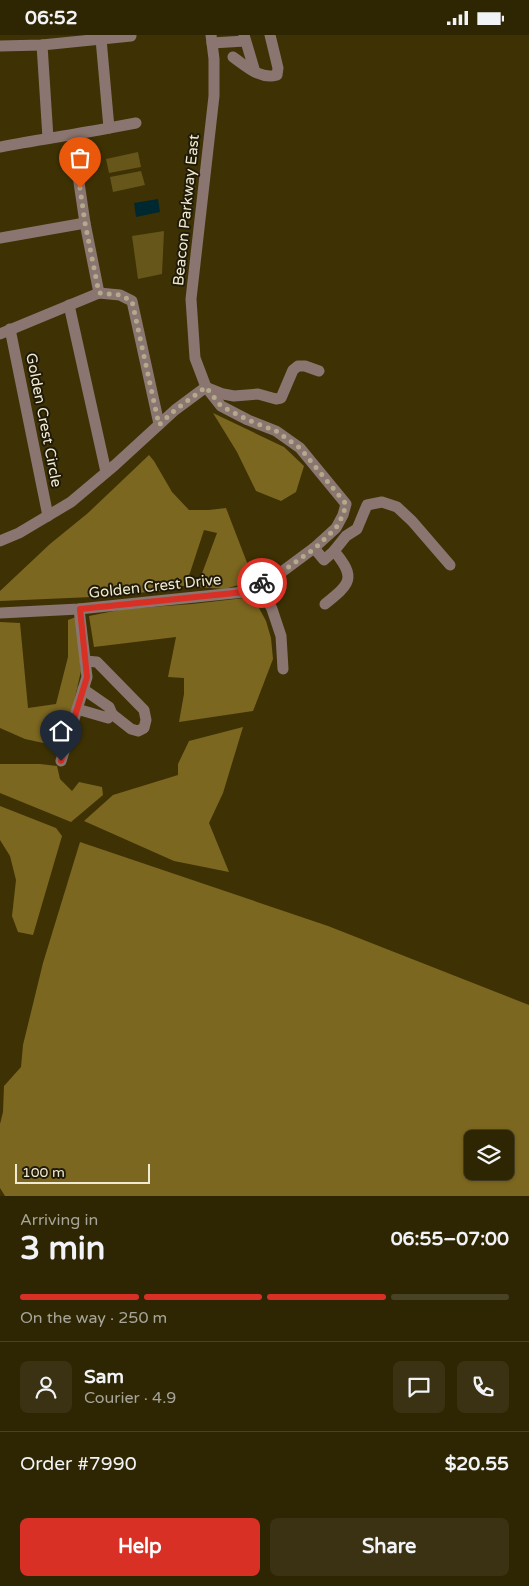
<!DOCTYPE html>
<meta charset="utf-8">
<style>
body{margin:0;font-family:"Varela Round",sans-serif;background:#3a3212;color:#f1f3f6;height:100vh;display:flex;flex-direction:column;font-size:19px;white-space:nowrap}
*{box-sizing:border-box;margin:0}
p{font-size:16px;color:#a7a59a}
.icon{flex:none;width:28px;height:28px;fill:none;stroke:currentColor;stroke-width:2;stroke-linecap:round;stroke-linejoin:round}
.map{position:relative;height:1161px;overflow:hidden}
.drawer{display:flex;flex-direction:column;background:#2e2603;flex:1}
.drawer>*{flex:none}
.controls{position:absolute;left:464px;top:1095px;display:grid;gap:10px}
.controls a{display:grid;place-items:center;width:50px;height:50px;border-radius:8px;background:#2e2603;box-shadow:0 1px 4px #0004,0 0 0 1px #494325;font-size:25px}
.scale{position:absolute;left:15px;bottom:12px;width:135px;box-sizing:border-box;padding-left:5px;border:2px solid #f1ead3;border-top:0;font-size:14px;line-height:18px;white-space:nowrap;color:#f1ead3;-webkit-text-stroke:4px #201a09;paint-order:stroke}
.pin{position:absolute;display:grid;place-items:center;width:42px;height:42px;color:#fff;margin:-51px -21px;border-radius:50% 50% 50% 0;rotate:-45deg;box-shadow:0 0 5px #0007}
.pin .icon{rotate:45deg}
.courier{position:absolute;display:grid;place-items:center;width:50px;height:50px;margin:-25px;border:4px solid #d93025;border-radius:50%;background:#fff;color:#222;box-shadow:0 1px 6px #0007}
.overview em{font-style:normal;font-weight:700}
.overview div{display:flex;flex-direction:column-reverse}
.overview{display:flex;align-items:center;justify-content:space-between;height:85px;padding:0 20px}
h1{font-size:32px;font-weight:700;line-height:38px}
.bar{display:grid;grid-template-columns:repeat(4,1fr);gap:8px 5px;align-content:center;height:60px;padding:0 20px}
.bar i{height:6px;border-radius:4px;background:#494325}
.bar .selected{background:#d93025}
.bar p{grid-column:span 4}
.line{display:flex;align-items:center;gap:12px;padding:0 20px;border-top:1px solid #494325}
.line div{flex:1}
.round{display:grid;place-items:center;flex:none;width:52px;height:52px;border-radius:8px;background:#3a3212}
.cta{display:flex;gap:10px;margin-top:auto;padding:10px 20px}
.cta a{flex:1;height:58px;border-radius:8px;background:#d93025;color:#fff;font-size:20px;font-weight:700;line-height:58px;text-align:center}
.cta a+a{background:#3a3212;color:#f1f3f6}
.status{display:flex;justify-content:space-between;align-items:center;height:35px;padding:0 25px;background:#2e2603;direction:ltr}
.status svg{height:14px;fill:currentColor}
.map>svg:first-child{display:block}
.green{fill:#67561a}
.forest{fill:#7c6720;fill-rule:evenodd}
.water{fill:#002830}
.lines{fill:none;stroke-linecap:round;stroke-linejoin:round}
.minor{stroke:#8b7570;stroke-width:11}
.done{stroke:#b2aa8b;stroke-width:5;stroke-dasharray:0 9}
.route{stroke:#d93025;stroke-width:6}
.labels{text-anchor:middle;stroke-width:4;stroke-linejoin:round;paint-order:stroke}
.street-label{font-size:15px;fill:#f1ead3;stroke:#201a09}
</style>
<div class="status"><b>06:52</b><svg viewBox="0 0 49 12"><path d="M0 12V9h3v3zM5 12V6h3v6zM10 12V3h3v9zM15 12V0h3v12zM26 1h20v11H26zM47 4h2v5h-2z"/></svg></div>
<div class="map">
<svg width="529" height="1161" viewBox="0 0 529 1161">
<rect width="100%" height="100%" fill="#3e3204"/>
<g class="green">
<polygon points="138,117 141,132 109,138 106,124"/>
<polygon points="141,136 145,150 113,157 110,142"/>
<polygon points="164,196 162,239 138,244 132,201"/>
</g>
<g class="forest">
<polygon points="213,378 284,412 304,431 296,457 281,466 256,456 237,417"/>
<polygon points="149,420 154,426 172,457 189,475 209,475 226,473 251,538 245,548 225,554 197,552 217,498 204,495 186,550 170,555 92,562 0,566 0,556 50,509 88,478"/>
<polygon points="253,562 266,586 271,603 273,624 253,676 179,687 184,659 184,643 168,642 176,602 94,612 89,581 124,574 192,569"/>
<polygon points="76,582 81,636 71,680 57,711 25,704 0,693 0,587 20,588 28,673 56,669 68,622 68,585"/>
<polygon points="243,692 223,758 209,788 229,837 174,826 84,786 113,760 178,740 178,729 189,706"/>
<polygon points="0,729 40,729 57,731 60,744 72,756 79,747 102,752 103,760 71,787 0,758"/>
<polygon points="0,771 56,793 62,801 33,900 18,897 12,881 16,845 10,821 0,805"/>
<path d="M80,807l248,84 201,79v191h-524l-5,-8v-64l3,-12 1,-26 17,-19 2,-22 20,-82zM472,1104h33v32h-33z"/>
</g>
<polygon class="water" points="158,164 160,177 136,182 134,168"/>
<g class="lines">
<g class="minor">
<polyline points="244,0 255,37"/>
<polyline points="212,8 245,6"/>
<polyline points="42,10 48,103"/>
<polyline points="0,11 42,10 131,1"/>
<path d="M233,22c13,9 27,23 44,18l1,-7 -8,-33"/>
<polyline points="109,93 136,88"/>
<polyline points="72,100 85,188 99,258"/>
<path d="M0,112c36,-7 73,-12 109,-19l-8,-89"/>
<polyline points="0,203 85,188"/>
<polyline points="69,270 106,437"/>
<polyline points="10,294 48,481"/>
<polyline points="0,299 99,258 120,260 132,266 159,389"/>
<polyline points="208,353 223,359 234,361 258,359 276,364 281,363 293,335 298,331 305,331 319,336"/>
<polyline points="0,506 19,498 71,467 115,430 175,375 206,352"/>
<polyline points="314,513 324,525 334,516 346,501 357,494 367,470 382,467 397,472 412,486 450,530"/>
<polyline points="259,549 272,574 281,601 283,634"/>
<path d="M325,569c25,-20 32,-26 9,-53"/>
<polyline points="0,578 79,574 244,557 283,536 314,513 336,493 343,480 346,469 300,413 276,396 248,385 221,371 206,352 195,323 191,264 214,61 214,24 211,0"/>
<polyline points="85,626 97,627 144,675 146,685 144,693 138,696 131,694 112,679"/>
<polyline points="77,674 108,683 112,679 109,672 83,654"/>
<polyline points="61,726 87,642 79,574"/>
</g>
</g>
<g class="lines">
<polyline class="done" points="80,153 85,188 99,258 120,260 132,266 159,390 175,375 206,352 221,371 248,385 276,396 300,413 346,469 343,480 336,493 314,514 283,536 262,548"/>
<polyline class="route" points="61,726 87,642 80,574 244,557 262,548"/>
</g>
<g class="labels">
<g class="street-label">
<text transform="translate(186 175) rotate(-84)" y="5">Beacon Parkway East</text>
<text transform="translate(44 385) rotate(79)" y="5">Golden Crest Circle</text>
<text transform="translate(155 551) rotate(-6)" y="5">Golden Crest Drive</text>
</g>
</g>
</svg>
<div class="controls">
<a><svg class="icon" aria-label="layers" viewBox="0 0 24 24"><path d="M12 4l9 5-9 5-9-5zM3 14l9 5 9-5"/></svg></a>
</div>
<div class="scale">100 m</div>
<div class="pin" style="left:80px;top:153px;background:#ea580c"><svg class="icon" aria-label="bag" viewBox="0 0 24 24"><path d="M5 8h14l-1 12H6zM9 8a3 3 0 0 1 6 0"/></svg></div>
<div class="pin" style="left:61px;top:726px;background:#1f2937"><svg class="icon" aria-label="home" viewBox="0 0 24 24"><path d="M3 11l9-7 9 7M6 9v11h12V9"/></svg></div>
<div class="courier" style="left:262px;top:548px"><svg class="icon" aria-label="bike" viewBox="0 0 24 24"><circle cx="6" cy="16" r="4"/><circle cx="18" cy="16" r="4"/><path d="M6 16l4-8h5l3 8M10 8l3 8H6M13 5h3"/></svg></div>
</div>
<section class="drawer">
<div class="overview"><div><h1>3 min</h1><p>Arriving in</p></div><em>06:55–07:00</em></div>
<div class="bar"><i class="selected"></i><i class="selected"></i><i class="selected"></i><i></i><p>On the way · 250 m</p></div>
<div class="line" style="height:90px"><a class="round"><svg class="icon" aria-label="person" viewBox="0 0 24 24"><circle cx="12" cy="8" r="4"/><path d="M4 21q1-7 8-7t8 7"/></svg></a><div><b>Sam</b><p>Courier · 4.9</p></div><a class="round"><svg class="icon" aria-label="chat" viewBox="0 0 24 24"><path d="M4 5h16v11H9l-5 4z"/></svg></a><a class="round"><svg class="icon" aria-label="phone" viewBox="0 0 24 24"><path d="M5 4h4l2 5-3 2q2 4 5 5l2-3 5 2v4C11 20 4 13 5 4z"/></svg></a></div>
<div class="line" style="height:65px"><div>Order #7990</div><b>$20.55</b></div>
<div class="cta"><a>Help</a><a>Share</a></div>
</section>
